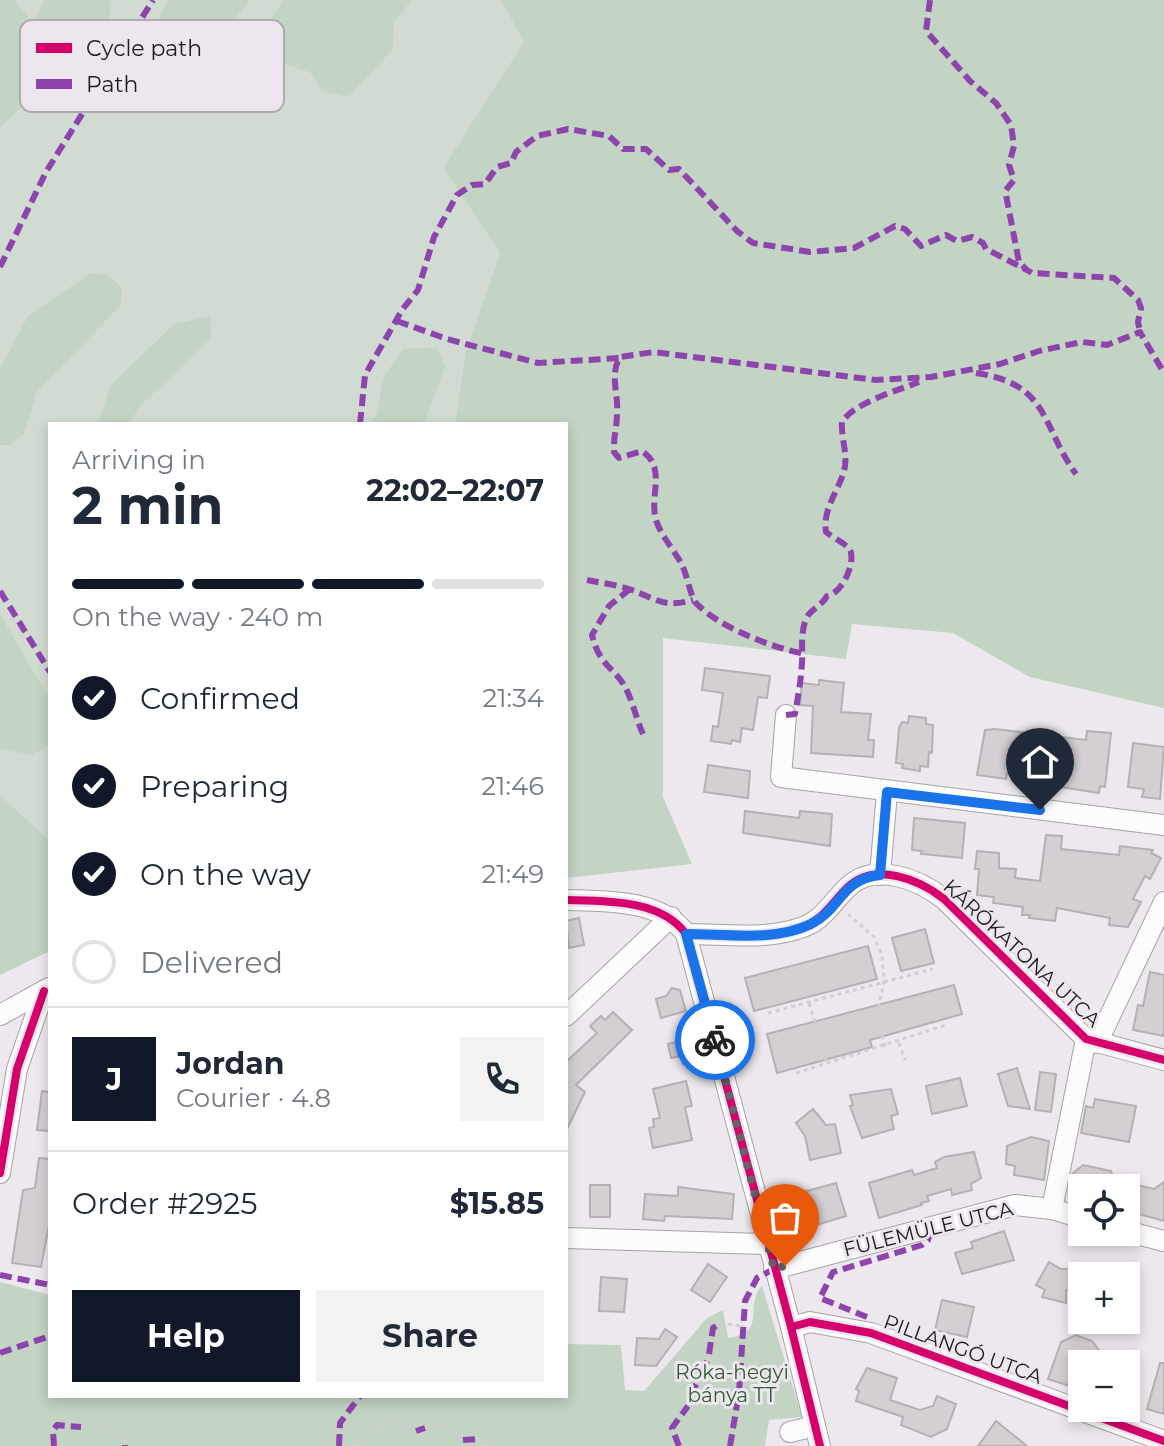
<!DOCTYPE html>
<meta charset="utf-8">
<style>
body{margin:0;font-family:Montserrat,sans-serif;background:#f2f2f3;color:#1f2937;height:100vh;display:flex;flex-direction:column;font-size:30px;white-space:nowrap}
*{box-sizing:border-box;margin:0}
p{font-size:26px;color:#747a83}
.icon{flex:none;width:44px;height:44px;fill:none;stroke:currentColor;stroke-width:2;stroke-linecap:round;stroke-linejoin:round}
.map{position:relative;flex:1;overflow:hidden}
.drawer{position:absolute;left:48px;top:422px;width:520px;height:976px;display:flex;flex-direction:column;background:#fff;border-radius:0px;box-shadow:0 4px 12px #0003}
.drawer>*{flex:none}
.fabs{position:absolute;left:1068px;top:1174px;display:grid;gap:16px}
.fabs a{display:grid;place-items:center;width:72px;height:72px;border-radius:0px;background:#fff;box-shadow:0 4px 12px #0003;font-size:40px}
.pin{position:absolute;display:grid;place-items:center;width:68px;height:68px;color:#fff;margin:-82px -34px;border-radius:50% 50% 50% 0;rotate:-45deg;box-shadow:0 0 8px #0007}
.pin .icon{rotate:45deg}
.courier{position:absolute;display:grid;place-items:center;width:80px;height:80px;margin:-40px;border:6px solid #1a73e8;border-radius:50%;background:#fff;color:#222;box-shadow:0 2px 10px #0007}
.headline em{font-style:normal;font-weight:700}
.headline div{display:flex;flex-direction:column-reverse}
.headline{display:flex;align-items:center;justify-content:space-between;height:136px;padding:0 24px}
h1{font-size:52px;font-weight:700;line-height:60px}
.bar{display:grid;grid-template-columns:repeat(4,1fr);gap:12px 8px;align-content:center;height:96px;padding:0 24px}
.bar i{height:10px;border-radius:6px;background:#e0e1e3}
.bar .active{background:#111827}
.bar p{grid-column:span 4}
.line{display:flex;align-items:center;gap:20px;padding:0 24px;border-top:2px solid #e0e1e3}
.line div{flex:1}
.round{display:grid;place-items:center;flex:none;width:84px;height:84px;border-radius:0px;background:#f2f2f3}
ol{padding:0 24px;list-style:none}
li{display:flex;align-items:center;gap:24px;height:88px}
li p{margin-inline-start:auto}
li .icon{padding:8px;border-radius:50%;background:#111827;color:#fff;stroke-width:4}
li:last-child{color:#747a83}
li i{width:44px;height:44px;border:4px solid #e0e1e3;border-radius:50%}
.primary-button{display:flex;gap:16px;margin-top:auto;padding:16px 24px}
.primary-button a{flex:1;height:92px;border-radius:0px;background:#111827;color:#fff;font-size:32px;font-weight:700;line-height:92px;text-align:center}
.primary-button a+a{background:#f2f2f3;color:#1f2937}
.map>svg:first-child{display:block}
.green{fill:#d2dbd2}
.forest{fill:#c4d4c4}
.building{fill:#d3cfd3;stroke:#b4b0b3;stroke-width:2}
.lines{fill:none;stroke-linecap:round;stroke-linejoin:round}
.minor-casing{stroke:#a6a3a6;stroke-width:22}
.path{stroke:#d0ced0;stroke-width:3;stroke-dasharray:4 4;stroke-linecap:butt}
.minor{stroke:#fcfcfc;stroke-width:20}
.quiet{stroke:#8e44ad;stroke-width:6;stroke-dasharray:12 6;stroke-linecap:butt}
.cycleway-casing{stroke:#ede6ef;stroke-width:13}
.cycleway{stroke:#d6006c;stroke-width:8}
.done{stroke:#676368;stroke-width:8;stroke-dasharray:0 14.4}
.route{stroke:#1a73e8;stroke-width:10}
.labels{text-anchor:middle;stroke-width:6;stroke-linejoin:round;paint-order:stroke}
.street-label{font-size:20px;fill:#1f1c20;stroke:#ede6ef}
.park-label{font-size:20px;fill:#305d30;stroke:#ede6ef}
.key{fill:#ede6ef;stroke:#afa9b1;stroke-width:2}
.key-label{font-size:22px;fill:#1f1c20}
</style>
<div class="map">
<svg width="1164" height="1446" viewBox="0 0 1164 1446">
<rect width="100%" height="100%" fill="#ece8ed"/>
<polygon class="green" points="0,0 501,0 525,42 443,168 500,251 465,354 455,424 50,424 50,841 0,795"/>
<g class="forest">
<polygon points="0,0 14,0 34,24 44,0 108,0 111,3 108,29 0,127"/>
<polygon points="168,0 250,0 160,112 131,98 121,86 122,73 140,56"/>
<polygon points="284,0 412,0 394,22 393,49 348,97 322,91 310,72 283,64 272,17"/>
<polygon points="501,0 1164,0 1164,708 1030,677 953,633 852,624 846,659 663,638 663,797 692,864 566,878 566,424 455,424 465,354 500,252 443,168 524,42"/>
<polygon points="91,273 108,275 122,288 121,305 37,391 24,434 10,445 0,445 0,369 28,316"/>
<polygon points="210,316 211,338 140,406 129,424 98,424 110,386 174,324"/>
<polygon points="437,347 445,367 424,424 371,424 376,416 383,378 403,349"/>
<polygon points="0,614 50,700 50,744 32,755 0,749"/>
<polygon points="0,795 50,841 50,951 0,975"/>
<path d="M0,1282l50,13v101h516v-52l55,1 4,45 19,1 63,-73 16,-8 5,28c41,-6 15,-32 34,-52l40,131 -33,3 -4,26h-765z"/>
</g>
<g class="building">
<polygon points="705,668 770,676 767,698 758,697 753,730 742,728 740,742 732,740 731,744 711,741 713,726 718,727 723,693 702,690"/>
<polygon points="819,680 844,683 841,712 871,714 868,740 874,740 873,757 811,753 813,706 800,705 802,683 819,685"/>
<polygon points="909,716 926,718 926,724 933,725 932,753 929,752 928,767 920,766 920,771 902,768 903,764 896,763 899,728 902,722 908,723"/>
<polygon points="995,729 1086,740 1087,731 1111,733 1105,787 1100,786 1099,793 1035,783 1036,776 1007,773 1006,779 977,775 985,730"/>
<polygon points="1133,743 1164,747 1160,799 1142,797 1144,789 1128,787"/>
<polygon points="708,765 750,771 748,798 704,792"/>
<polygon points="745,811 799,818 800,811 832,814 830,846 743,833"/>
<polygon points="914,818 965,823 962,858 921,854 922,851 912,850"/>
<polygon points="1046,835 1062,836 1061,849 1119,855 1120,846 1153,850 1151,853 1161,858 1150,879 1145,876 1133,899 1141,902 1128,927 1109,925 1110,918 1057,908 1055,921 1029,918 1030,915 1022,915 1023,907 993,903 994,897 977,895 979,869 975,869 977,851 999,853 999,868 1016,869 1015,878 1040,881"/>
<polygon points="579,918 584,945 569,948 566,921"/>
<polygon points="925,929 934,963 901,971 892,938"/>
<polygon points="868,946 877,979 754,1011 745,978"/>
<polygon points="1150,972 1164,975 1164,1036 1133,1030 1138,1005 1143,1006"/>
<polygon points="954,985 962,1014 870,1040 872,1047 777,1073 767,1034"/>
<polygon points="672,988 680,990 686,1011 661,1018 656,999 666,996"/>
<polygon points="613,1012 632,1030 576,1085 585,1092 566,1131 566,1062 597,1033 590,1026 601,1016 605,1020"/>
<polygon points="685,1040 687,1049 697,1046 700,1061 683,1064 681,1056 671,1058 668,1044"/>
<polygon points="1017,1068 1030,1109 1008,1106 998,1074"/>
<polygon points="1040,1072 1056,1074 1051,1112 1035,1110"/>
<polygon points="960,1078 967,1106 932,1114 926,1086"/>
<polygon points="686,1081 692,1106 685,1107 692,1140 653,1148 649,1128 654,1127 653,1119 660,1118 653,1089"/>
<polygon points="891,1089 898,1114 891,1116 894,1129 862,1138 850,1106 853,1105 850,1095"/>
<polygon points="42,1091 50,1092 50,1131 37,1130"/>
<polygon points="1095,1099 1136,1106 1129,1142 1081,1133 1086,1106 1093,1108"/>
<polygon points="813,1109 826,1125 835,1124 841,1153 810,1160 805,1136 796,1123"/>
<polygon points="1031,1137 1049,1141 1044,1180 1014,1175 1015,1166 1006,1164 1007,1146"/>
<polygon points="974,1152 981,1178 971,1184 972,1190 952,1195 951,1189 927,1196 929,1201 921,1203 922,1205 879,1218 869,1183 912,1170 914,1175 937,1168 935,1162 944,1157"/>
<polygon points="39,1158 50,1159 50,1220 41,1267 12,1263 23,1190 35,1188"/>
<polygon points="1083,1165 1111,1171 1117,1188 1082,1188 1081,1204 1070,1186 1072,1174"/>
<polygon points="1164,1182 1164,1221 1128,1211 1133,1184 1154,1189"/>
<polygon points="836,1183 846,1216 810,1227 800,1193"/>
<rect x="590" y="1185" width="20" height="32"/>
<polygon points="678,1187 734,1194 732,1219 665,1216 664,1221 643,1219 645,1194 678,1196"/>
<polygon points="1004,1231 1014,1260 962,1274 955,1253 973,1248 971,1242"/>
<polygon points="1049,1262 1061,1269 1073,1269 1075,1290 1066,1290 1066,1303 1042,1297 1045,1290 1036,1285"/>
<polygon points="708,1264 727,1277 710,1302 691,1290"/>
<polygon points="601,1277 627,1279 624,1312 599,1311"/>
<polygon points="942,1300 974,1307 967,1337 935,1330"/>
<polygon points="665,1329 677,1337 656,1366 635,1365 637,1338 659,1339"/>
<polygon points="1076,1335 1092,1341 1101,1353 1098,1364 1082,1364 1082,1390 1048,1379 1061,1342"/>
<polygon points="1160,1363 1164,1363 1164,1414 1147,1409"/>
<polygon points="867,1368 897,1378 890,1400 920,1410 933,1406 937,1396 956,1404 947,1429 931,1437 901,1425 903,1417 856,1401 859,1391 856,1389"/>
<polygon points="996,1421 1027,1446 978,1446"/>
</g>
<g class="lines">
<defs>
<g id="minor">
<polyline points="786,715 781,777 1164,825"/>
<polyline points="880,875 887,792"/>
<path d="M566,900c39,1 95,-1 120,34l105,393 29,119"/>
<path d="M686,934c36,0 77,6 111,-5 26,-7 34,-26 51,-42 27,-26 72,-7 96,12l142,140 78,21"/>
<polyline points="0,1015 49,988"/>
<polyline points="566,1016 671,917"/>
<polyline points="1097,1043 1164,902"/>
<polyline points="0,1173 17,1069 44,991"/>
<polyline points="1052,1209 1086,1039"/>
<polyline points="1126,1231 1164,1241"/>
<polyline points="566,1238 768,1244"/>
<polyline points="774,1269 1015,1205 1052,1209 1082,1218"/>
<polyline points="791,1327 810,1322 871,1333 1164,1441"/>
<polyline points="790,1432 815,1426"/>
</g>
</defs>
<use href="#minor" class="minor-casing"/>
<g class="path">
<polyline points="848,914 874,937 882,955 884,981 877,1015 885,1047"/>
<polyline points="809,1003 827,1064"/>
<polyline points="768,1013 933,969"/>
<polyline points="899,1043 905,1060"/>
<polyline points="796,1073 946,1025"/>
<polyline points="720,1323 742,1326"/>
<polyline points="707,1361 709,1354"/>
<polyline points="688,1406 691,1395"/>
<polyline points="98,1424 123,1436 125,1445"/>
<polyline points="81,1427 89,1427"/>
<path d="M425,1428c19,-4 24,-3 38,12"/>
<polyline points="478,1439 487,1446"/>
<path d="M357,1446l4,-7c32,-13 17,-29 55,-8"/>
</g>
<use href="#minor" class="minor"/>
<g class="quiet">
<polyline points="930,0 926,31 970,81 996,103 1011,125 1014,146 1009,165 1014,180 1006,190 1006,195 1019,262 1027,270 1032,273 1114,278 1138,300 1141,308 1138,322 1140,332"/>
<polyline points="0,267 46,172 153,0"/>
<polyline points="397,321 447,339 538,363 620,358"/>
<path d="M976,373c74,11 65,53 100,101"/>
<polyline points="360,424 365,375 402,310 418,290 434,237 457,195 472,185 485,184 497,167 511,163 516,152 537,136 568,129 609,136 623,149 646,149 669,170 679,169 737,231 753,243 810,252 854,248 895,226 905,229 921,246 946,235 957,241 972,237 983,243 986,249 1027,270"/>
<path d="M587,580c14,3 31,5 45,10 26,10 32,18 61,10"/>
<path d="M630,589l-21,17 -17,29c8,34 25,32 36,58 6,13 9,28 15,41"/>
<polyline points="0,591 50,672"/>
<path d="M801,653c-31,-6 -84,-27 -105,-50 -6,-7 -9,-30 -15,-40 -7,-13 -21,-29 -25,-43 -7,-25 11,-52 -14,-69l-23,7 -5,-6c-1,-13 3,-25 3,-38 2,-20 -8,-39 3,-57l34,-5 222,28 55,-3 69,-13 39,-13 43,-9 25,3 33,-13 24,41"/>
<path d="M786,715l9,-1c3,-17 6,-34 7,-51 1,-16 -2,-28 4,-44 4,-10 15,-12 21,-23 14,-2 27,-29 24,-43 -1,-8 -18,-15 -25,-21 -4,-25 15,-43 19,-66 2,-14 -4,-29 -3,-44 11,-19 57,-32 77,-40"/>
<polyline points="0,1275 50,1285"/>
<polyline points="867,1317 820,1298 833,1272 922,1245 928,1240 932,1225"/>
<polyline points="0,1353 50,1336"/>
<polyline points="709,1354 713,1328 720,1323"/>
<polyline points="691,1395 707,1361"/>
<polyline points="416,1431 425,1428"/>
<polyline points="463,1440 478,1439"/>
<polyline points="54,1446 53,1431 57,1425 81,1427"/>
<polyline points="125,1446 125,1445"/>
<polyline points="339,1446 340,1423 360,1396"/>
<polyline points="679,1446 672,1428 688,1406"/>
<polyline points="730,1446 739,1393 745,1301 757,1278 774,1269"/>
</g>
<defs>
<g id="cycleway">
<path d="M566,900c39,1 95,-1 120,34l105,393 29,119"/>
<path d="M686,934c36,0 77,6 111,-5 26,-7 34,-26 51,-42 27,-26 72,-7 96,12l142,140 78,21"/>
<polyline points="0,1173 17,1069 44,991"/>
<polyline points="791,1327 810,1322 871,1333 1164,1441"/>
</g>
</defs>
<use href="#cycleway" class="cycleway-casing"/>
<use href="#cycleway" class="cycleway"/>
</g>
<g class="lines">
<polyline class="done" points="715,1040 774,1269 785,1266"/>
<path class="route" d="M715,1040l-29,-106c39,0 88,8 125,-10 30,-15 30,-45 69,-49l7,-83 153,18"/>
</g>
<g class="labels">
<g class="street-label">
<text transform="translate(1022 953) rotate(43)" y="7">KÁRÓKATONA UTCA</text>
<text transform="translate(928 1229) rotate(-14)" y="7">FÜLEMÜLE UTCA</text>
<text transform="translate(963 1349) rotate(20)" y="7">PILLANGÓ UTCA</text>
</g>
<g class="park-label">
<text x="732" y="1379">Róka-hegyi<tspan x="732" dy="23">bánya TT</tspan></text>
</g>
</g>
<rect x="20" y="20" width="264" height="92" rx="12" class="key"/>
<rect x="36" y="43" width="36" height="10" fill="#d6006c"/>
<rect x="36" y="79" width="36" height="10" fill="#8e44ad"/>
<g class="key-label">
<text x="86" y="56">Cycle path</text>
<text x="86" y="92">Path</text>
</g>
</svg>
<div class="fabs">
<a><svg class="icon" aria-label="locate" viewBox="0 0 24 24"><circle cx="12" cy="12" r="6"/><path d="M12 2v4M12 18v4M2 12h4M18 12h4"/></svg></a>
<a>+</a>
<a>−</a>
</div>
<div class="pin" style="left:785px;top:1266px;background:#ea580c"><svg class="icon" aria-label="bag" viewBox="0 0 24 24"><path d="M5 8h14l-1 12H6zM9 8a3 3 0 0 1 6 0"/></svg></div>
<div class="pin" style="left:1040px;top:810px;background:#1f2937"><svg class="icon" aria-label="home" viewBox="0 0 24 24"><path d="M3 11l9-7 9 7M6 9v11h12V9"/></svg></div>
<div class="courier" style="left:715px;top:1040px"><svg class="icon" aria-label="bike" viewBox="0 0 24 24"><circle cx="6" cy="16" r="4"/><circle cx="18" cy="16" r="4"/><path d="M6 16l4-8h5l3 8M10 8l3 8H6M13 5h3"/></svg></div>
<section class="drawer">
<div class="headline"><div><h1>2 min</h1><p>Arriving in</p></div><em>22:02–22:07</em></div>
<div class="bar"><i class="active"></i><i class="active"></i><i class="active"></i><i></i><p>On the way · 240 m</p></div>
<ol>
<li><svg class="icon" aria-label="check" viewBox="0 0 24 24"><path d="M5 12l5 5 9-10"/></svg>Confirmed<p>21:34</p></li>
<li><svg class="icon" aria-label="check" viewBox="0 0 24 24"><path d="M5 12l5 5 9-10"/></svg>Preparing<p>21:46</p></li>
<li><svg class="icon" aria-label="check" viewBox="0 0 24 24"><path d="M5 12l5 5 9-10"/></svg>On the way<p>21:49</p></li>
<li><i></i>Delivered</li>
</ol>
<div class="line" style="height:144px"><b class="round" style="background:#111827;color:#fff">J</b><div><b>Jordan</b><p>Courier · 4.8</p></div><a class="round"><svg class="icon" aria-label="phone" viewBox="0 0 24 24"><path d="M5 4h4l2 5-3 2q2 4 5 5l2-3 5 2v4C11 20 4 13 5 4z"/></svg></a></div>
<div class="line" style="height:104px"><div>Order #2925</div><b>$15.85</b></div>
<div class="primary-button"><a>Help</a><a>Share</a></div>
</section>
</div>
